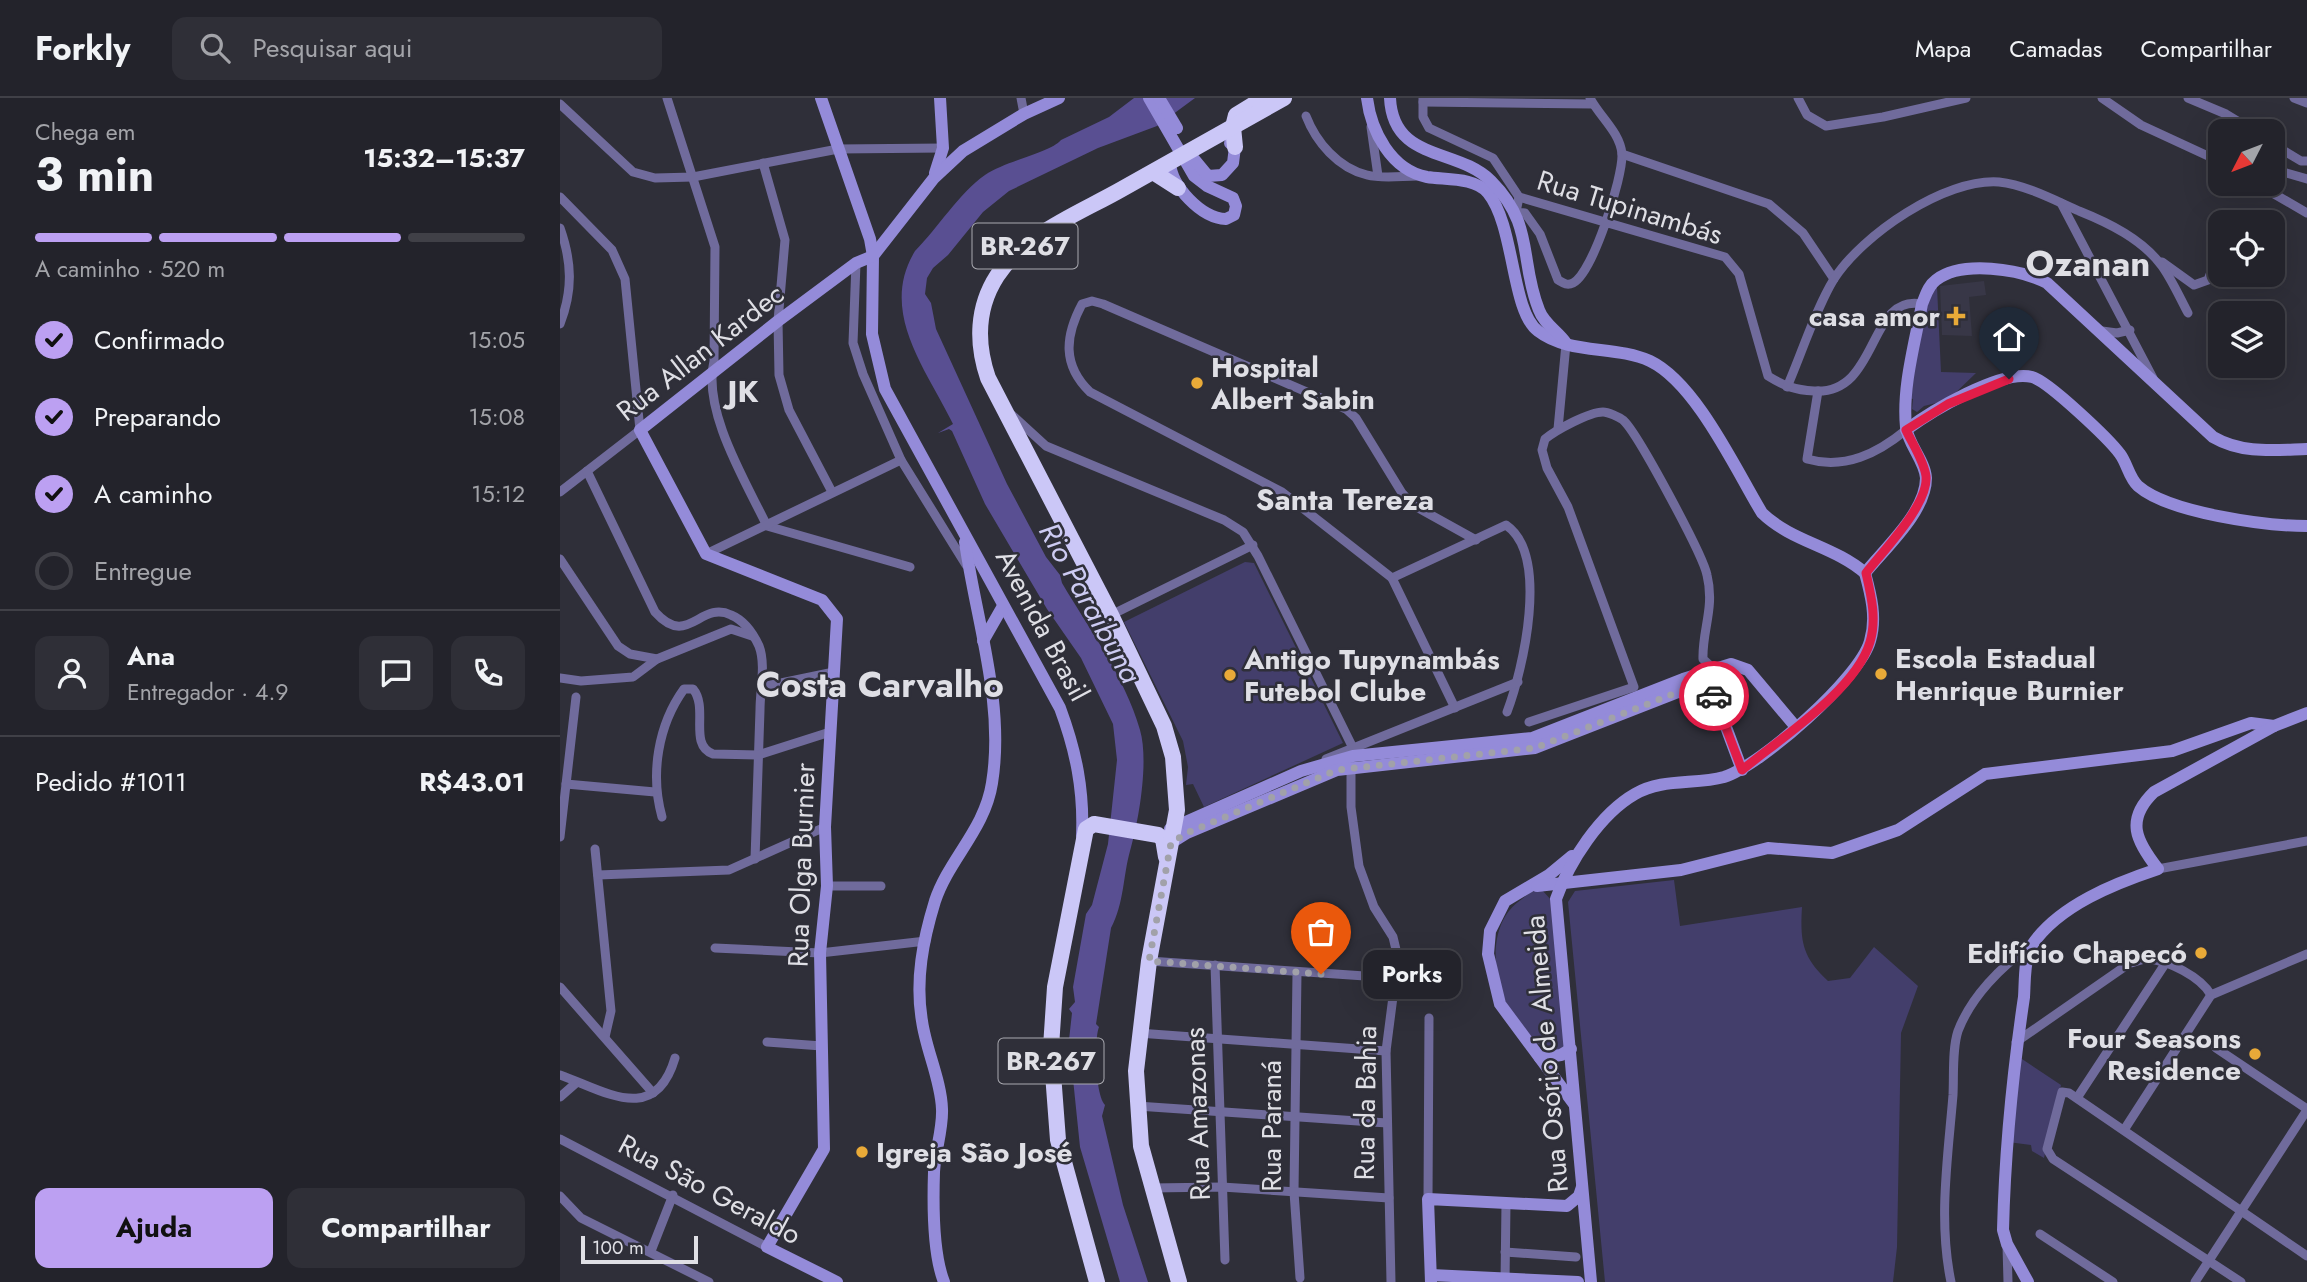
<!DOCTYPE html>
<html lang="pt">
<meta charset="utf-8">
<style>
body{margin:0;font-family:Jost,sans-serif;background:#2f2f37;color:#f1f3f6;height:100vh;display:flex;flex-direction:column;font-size:26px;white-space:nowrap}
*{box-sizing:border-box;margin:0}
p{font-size:23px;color:#a3a4a9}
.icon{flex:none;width:38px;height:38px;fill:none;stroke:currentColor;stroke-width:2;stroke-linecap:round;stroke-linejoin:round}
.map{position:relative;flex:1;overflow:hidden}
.details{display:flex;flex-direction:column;background:#23232b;width:560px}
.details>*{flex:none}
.needle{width:46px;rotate:228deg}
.buttons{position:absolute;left:1648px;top:21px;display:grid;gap:14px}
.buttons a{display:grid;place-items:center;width:77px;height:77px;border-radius:14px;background:#23232b;box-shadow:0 7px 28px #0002,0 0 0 2px #404047;font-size:35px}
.scale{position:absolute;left:21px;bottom:18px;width:117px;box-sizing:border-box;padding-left:7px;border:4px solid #dfdfe5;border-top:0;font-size:19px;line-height:24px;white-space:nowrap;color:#dfdfe5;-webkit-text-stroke:5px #2f2f39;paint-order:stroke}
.pin{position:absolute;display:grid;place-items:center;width:60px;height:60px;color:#fff;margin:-72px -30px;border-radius:50% 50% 50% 0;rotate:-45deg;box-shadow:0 0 7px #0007}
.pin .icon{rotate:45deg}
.courier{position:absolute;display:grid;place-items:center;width:70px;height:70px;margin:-35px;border:5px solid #e11d48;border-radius:50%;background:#fff;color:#222;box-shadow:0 2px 9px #0007}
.bubble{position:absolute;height:49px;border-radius:14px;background:#23232b;box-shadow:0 7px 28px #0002,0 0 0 2px #404047;font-size:23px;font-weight:700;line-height:49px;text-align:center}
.head em{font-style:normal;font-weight:700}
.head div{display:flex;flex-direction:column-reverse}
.head{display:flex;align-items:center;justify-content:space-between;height:119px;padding:0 35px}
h1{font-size:46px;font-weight:700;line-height:52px}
.bar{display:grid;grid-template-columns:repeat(4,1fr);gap:10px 7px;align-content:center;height:84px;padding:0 35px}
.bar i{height:9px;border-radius:5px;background:#404047}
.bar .active{background:#bca0f2}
.bar p{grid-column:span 4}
.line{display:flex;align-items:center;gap:18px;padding:0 35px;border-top:2px solid #404047}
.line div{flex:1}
.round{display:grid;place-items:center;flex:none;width:74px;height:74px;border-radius:14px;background:#2f2f37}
ol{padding:0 35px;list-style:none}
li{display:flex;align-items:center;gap:21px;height:77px}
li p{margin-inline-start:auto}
li .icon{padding:7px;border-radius:50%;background:#bca0f2;color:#111;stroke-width:4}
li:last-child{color:#a3a4a9}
li i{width:38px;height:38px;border:4px solid #404047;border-radius:50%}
.primary-button{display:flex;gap:14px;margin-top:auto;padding:14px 35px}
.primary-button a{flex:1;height:80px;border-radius:14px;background:#bca0f2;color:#111;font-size:28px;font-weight:700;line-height:80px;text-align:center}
.primary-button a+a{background:#2f2f37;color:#f1f3f6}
header{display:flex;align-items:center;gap:42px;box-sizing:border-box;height:98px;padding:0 35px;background:#23232b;border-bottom:2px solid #404047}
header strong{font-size:33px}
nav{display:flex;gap:38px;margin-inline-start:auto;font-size:24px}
.search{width:490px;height:63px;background:#2f2f37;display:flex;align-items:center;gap:18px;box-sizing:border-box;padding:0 24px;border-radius:14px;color:#a3a4a9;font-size:26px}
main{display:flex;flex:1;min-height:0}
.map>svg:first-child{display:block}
.built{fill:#383747}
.green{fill:#433e6b}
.water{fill:#594f92}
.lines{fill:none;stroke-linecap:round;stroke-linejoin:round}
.street{stroke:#706b9c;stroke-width:9}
.secondary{stroke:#948bd9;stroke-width:12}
.highway{stroke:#cbc7f7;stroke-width:16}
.done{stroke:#a1a1a9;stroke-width:7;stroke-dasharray:0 12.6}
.route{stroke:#e11d48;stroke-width:9}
.poi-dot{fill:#e9aa38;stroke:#2f2f39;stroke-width:2.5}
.labels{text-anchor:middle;stroke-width:5;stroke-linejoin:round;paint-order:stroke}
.shield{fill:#2f2f39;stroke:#aaaab1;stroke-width:2}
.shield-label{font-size:26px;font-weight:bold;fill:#dfdfe5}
.street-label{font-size:28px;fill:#dfdfe5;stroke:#2f2f39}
.poi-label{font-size:28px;font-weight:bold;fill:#dfdfe5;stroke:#2f2f39;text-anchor:start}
.neighbourhood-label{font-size:30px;font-weight:bold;fill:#dfdfe5;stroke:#2f2f39}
.water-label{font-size:30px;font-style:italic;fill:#cdcbf2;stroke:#2f2f39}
.district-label{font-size:35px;font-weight:bold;fill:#dfdfe5;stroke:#2f2f39}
</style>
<header>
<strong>Forkly</strong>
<div class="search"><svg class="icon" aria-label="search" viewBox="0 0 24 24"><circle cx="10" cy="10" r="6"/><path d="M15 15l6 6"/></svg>Pesquisar aqui</div>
<nav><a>Mapa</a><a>Camadas</a><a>Compartilhar</a></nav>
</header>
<main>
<section class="details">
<div class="head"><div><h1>3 min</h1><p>Chega em</p></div><em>15:32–15:37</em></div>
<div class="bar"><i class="active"></i><i class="active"></i><i class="active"></i><i></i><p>A caminho · 520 m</p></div>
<ol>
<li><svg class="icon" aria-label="check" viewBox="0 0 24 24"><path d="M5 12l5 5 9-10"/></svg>Confirmado<p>15:05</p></li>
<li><svg class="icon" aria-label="check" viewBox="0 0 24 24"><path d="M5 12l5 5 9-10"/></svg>Preparando<p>15:08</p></li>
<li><svg class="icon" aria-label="check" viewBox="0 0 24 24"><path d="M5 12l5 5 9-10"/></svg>A caminho<p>15:12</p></li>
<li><i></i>Entregue</li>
</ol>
<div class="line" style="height:126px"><a class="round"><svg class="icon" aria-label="person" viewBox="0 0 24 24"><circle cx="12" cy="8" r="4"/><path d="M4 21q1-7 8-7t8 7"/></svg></a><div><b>Ana</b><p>Entregador · 4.9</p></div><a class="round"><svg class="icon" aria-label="chat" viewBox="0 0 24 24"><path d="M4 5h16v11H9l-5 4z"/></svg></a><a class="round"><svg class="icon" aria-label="phone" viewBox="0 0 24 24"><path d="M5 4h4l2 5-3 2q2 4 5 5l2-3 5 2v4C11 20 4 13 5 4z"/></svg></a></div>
<div class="line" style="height:91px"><div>Pedido #1011</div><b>R$43.01</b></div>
<div class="primary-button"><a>Ajuda</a><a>Compartilhar</a></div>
</section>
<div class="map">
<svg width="1747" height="1184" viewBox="0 0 1747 1184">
<rect width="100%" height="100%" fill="#2f2f39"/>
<polygon class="built" points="1424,183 1426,197 1409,199 1412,238 1382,237 1380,188"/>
<g class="green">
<polygon points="1377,189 1381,274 1416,275 1388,302 1364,308 1357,314 1352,311 1353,301 1349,300 1366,207"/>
<polygon points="685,464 694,465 783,645 644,709 633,686 626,687 628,669 623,643 564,524"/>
<path d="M1114,782l6,46 122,-19c-2,34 0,50 26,74l22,-3 24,-31 44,39 -17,47 -4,214 -4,35h-288l-37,-380 7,-11z"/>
<path d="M981,791l12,13 12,144 -9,6c-54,-13 -86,-119 -34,-153 6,-5 11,-9 19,-10z"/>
<polygon points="1456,957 1501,987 1484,1060 1472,1053 1471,1047 1448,1044"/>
</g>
<path class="water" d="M574,0h61l-38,28 -59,22 -89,43 -26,21 -35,43 -15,13 -6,10 -2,16 6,9 5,26 71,155 39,73 14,18 2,8c27,46 63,94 78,147 9,31 -1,90 -10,121 -7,25 -6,53 -19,77l-15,96 3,3c-5,12 -4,68 6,78l-3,11 21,89 25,77h-28l-40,-135 -11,-107 3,-27 -3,-4 6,-7 -2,-15 13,-73 6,-9 16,-61 9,-84 -4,-36 -32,-66 -34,-49 -62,-105 -33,-73 -3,-2 -11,4 15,-9c-26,-54 -75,-112 -38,-173 23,-23 44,-58 70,-76 22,-15 65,-22 76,-35l48,-23z"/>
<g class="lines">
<g class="street">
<path d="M107,0l48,149 -1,114c-12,50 32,121 53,165l143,41"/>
<polyline points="461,0 464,16"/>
<polyline points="863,0 863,19 869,30 933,60 959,99"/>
<path d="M1030,0c9,18 30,34 32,56 1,23 -29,119 -49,129 -6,3 -10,0 -15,-3l-18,-46 -15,-21 -9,-1 3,-15 206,60 14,17 29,102c16,10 27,14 46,15 66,4 53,-98 108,-87"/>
<polyline points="1238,0 1247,17 1266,28 1323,19 1406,0"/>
<polyline points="1542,0 1581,27 1661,64"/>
<polyline points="1628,0 1666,16 1694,33"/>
<polyline points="1734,0 1747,5"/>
<polyline points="863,4 1032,6"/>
<polyline points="0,6 73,74 95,80 133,79 278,51 383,50"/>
<path d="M746,18c10,26 32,52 61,59 15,4 35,1 50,1"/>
<polyline points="811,29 818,78"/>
<polyline points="1713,46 1741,63 1747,63"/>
<polyline points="1062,56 1209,106 1243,135 1274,181"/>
<polyline points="203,65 225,142 218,223 219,277 229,312 272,394"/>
<polyline points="1713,71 1747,81"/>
<polyline points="1697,86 1747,115"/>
<polyline points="0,99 52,152 65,181 80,332 0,394"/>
<polyline points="1501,105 1593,280"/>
<path d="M0,130c12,34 13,62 0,96"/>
<polyline points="1602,164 1634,187 1648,182 1661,147"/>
<polyline points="296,165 293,245 303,276 341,362 406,467"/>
<polyline points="1542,233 1557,235 1570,232"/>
<path d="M1227,289c14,-32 29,-79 47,-108 28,-44 111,-101 165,-97 27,3 55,18 80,29 30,12 63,28 83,55 10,14 18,32 26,47"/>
<path d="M1258,293l-11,68c38,11 71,-6 99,-29"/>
<polyline points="452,317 486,348 664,422 683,434 698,458 792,648"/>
<polyline points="998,331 1006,246"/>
<path d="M27,373l68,141c33,37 45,-12 76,3 12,5 22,18 28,31 7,18 1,44 1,64 -2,49 -3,99 -5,149"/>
<polyline points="146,456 341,362"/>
<polyline points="0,461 58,548 70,556 97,561"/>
<path d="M832,480l114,-53c44,30 17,145 1,187"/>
<polyline points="551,517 693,447"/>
<polyline points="0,580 21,583 73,579 97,561 171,531 192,538"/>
<polyline points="201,589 274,574"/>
<path d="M895,610l-63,-130 -110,-86 -192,-100c-28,-27 -25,-56 -8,-88l10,-3 11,3 243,105 10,9 46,75 11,12 63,35"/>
<path d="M969,624l105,-35 -66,-180 -21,-39 -5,-18 3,-11c11,-9 44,-27 58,-27 5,0 16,5 20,8 14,12 80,135 84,155 8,33 -5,55 -4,84l12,11"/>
<polyline points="766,661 958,584"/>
<polyline points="791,668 791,709 799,768 814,809 833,839 838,860 826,953 831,1184"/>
<polyline points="6,686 95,694"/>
<path d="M102,719c-12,-43 -4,-92 22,-128h9c16,19 -5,56 20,65l45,1 72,-23"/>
<polyline points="0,739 16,599"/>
<polyline points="35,751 51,913 45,939"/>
<polyline points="1598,771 1747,743"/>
<polyline points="38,777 169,772 265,729"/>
<polyline points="267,788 321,788"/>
<polyline points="155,850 260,855 366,843"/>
<polyline points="589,863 834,880"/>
<polyline points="655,867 665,1162"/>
<polyline points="737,875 734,1094 740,1180"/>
<polyline points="0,889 93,995"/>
<polyline points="578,935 826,953"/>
<polyline points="207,944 262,948"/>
<path d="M1456,944l114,-79c5,-1 12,-4 17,-4 21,1 54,18 64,36"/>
<polyline points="1656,950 1747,1011"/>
<path d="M0,977c45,16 95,51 115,-17"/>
<polyline points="0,999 16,985"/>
<polyline points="1517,1000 1605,866"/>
<polyline points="577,1008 827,1025"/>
<polyline points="1564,1032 1651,897 1747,856"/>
<polyline points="0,1041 207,1149"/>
<polyline points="591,1090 662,1089 829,1100"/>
<polyline points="0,1098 21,1120 149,1184"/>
<polyline points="868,1101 869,920"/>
<polyline points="1480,1136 1553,1184"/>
<polyline points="1447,1148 1448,1184"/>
<polyline points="91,1153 113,1097"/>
<polyline points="945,1154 1016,1159"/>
<polyline points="945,1184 946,1105"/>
<path d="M1391,1184c-13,-62 -3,-125 2,-187 1,-20 -1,-46 5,-64 13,-34 43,-65 73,-85"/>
<polyline points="1635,1184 1747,1012"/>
<polyline points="1681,1184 1493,1061 1487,1051 1502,994 1509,995 1747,1158"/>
</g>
<g class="secondary">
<path d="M261,0l49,141 3,17 -1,78 13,55 175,319c16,43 24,82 22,128"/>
<path d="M589,0l45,78 13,10 26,12 3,8 -2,9 -8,4c-25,-1 -55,-33 -56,-57"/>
<polyline points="599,0 617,30"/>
<path d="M807,0c4,33 24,72 60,79 18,3 48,0 61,16 27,33 23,118 50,138 31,24 77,14 112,30 46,22 86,109 112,152 30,29 72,33 103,60"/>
<path d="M830,0c3,64 67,49 101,83 44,44 28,79 48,129 5,14 19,21 27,33"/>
<polyline points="634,61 648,78 662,77 673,65 675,49 670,45"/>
<polyline points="375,75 383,50 380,0"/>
<path d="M1346,332c24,-18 95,-61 126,-53 16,4 77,62 88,77 7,9 9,24 18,32 31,27 128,40 169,40"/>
<path d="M1305,475c20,-25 61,-61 61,-95 -1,-17 -18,-34 -20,-51 -4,-40 9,-84 16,-123 4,-9 6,-18 14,-24 26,-20 84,-11 111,3l166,154c29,17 61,13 94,12"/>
<polyline points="423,543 443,508"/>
<polyline points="1155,572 1150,586 1182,672"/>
<polyline points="610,731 741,673 793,658 972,640 1123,581 1171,566 1188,572 1235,628"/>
<polyline points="611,745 627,735 777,672 975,650 1126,591 1154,597"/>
<polyline points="1012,758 989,777 945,803 930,833 928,856 940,906 1014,1006"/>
<polyline points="977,788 1121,772 1208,750 1272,755 1338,732 1425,676 1612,653 1691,625 1714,628"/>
<polyline points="980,960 1001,957 1011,951"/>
<polyline points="871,1177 1018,1184"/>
<polyline points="277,1184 207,1149 264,1051 260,855 267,788 265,729 277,521 262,502 146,456 80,332 218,223 296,165 313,158 374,80 403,53 464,16 499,0"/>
<path d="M384,1184c-11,-28 -11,-80 -10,-110 1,-21 9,-43 8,-63 -1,-29 -16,-59 -20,-88 -7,-41 1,-81 13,-120 14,-42 50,-72 57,-118 13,-80 -16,-163 -27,-241"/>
<polyline points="871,1184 868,1101 1007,1108 1019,1098 1022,1089"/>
<path d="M1031,1184l-35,-383c13,-37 44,-85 79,-105 27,-16 60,-9 89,-17 36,-11 136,-99 146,-136 7,-23 1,-46 -5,-68"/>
<path d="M1468,1184l-21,-38 -4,-14c2,-82 9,-152 21,-233 1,-14 0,-41 8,-52 27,-40 84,-62 126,-76 -22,-28 -33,-49 -4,-77l120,-66 33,-13"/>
</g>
<g class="highway">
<polyline points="675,49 673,29 676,17 704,0"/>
<polyline points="593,74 618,90"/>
<polyline points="537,1184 498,1042 491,949 495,889 526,731 534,726 598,737 603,741 606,759"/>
<path d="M619,1184l-38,-136 -5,-75 13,-110 28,-151 -4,-53 -9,-31 -53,-111 -123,-237c-12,-35 -11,-71 9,-102 27,-42 83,-63 125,-87 54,-30 108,-61 162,-91"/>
</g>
</g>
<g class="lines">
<polyline class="done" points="761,876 589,863 611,745 627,735 777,672 975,650 1126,591 1144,593 1154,598"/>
<path class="route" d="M1154,598l28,74c39,-32 114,-80 128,-128 7,-23 1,-47 -4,-69 17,-22 63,-69 60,-97 -2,-15 -14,-33 -20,-46l42,-26 61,-25"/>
</g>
<g class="poi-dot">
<path d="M1392.5 207.5h7v7h7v7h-7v7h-7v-7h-7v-7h7z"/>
<circle cx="637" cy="285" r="7"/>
<circle cx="1321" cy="576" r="7"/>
<circle cx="670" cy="577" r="7"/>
<circle cx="1641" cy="855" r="7"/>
<circle cx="1695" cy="956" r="7"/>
<circle cx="302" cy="1054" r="7"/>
</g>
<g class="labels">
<g class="shield">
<rect x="412.5" y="125.5" width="105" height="45" rx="5"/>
<rect x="438.5" y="940.5" width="105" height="45" rx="5"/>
</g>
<g class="shield-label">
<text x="465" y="157">BR-267</text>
<text x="491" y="972">BR-267</text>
</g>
<g class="street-label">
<text transform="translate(1070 109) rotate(17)" y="10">Rua Tupinambás</text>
<text transform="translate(140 254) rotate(-38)" y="10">Rua Allan Kardec</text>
<text transform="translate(483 527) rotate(62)" y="10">Avenida Brasil</text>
<text transform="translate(241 767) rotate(-88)" y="10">Rua Olga Burnier</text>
<text transform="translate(986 956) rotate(-95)" y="10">Rua Osório de Almeida</text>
<text transform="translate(805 1005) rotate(-89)" y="10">Rua da Bahia</text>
<text transform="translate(637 1016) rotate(-92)" y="10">Rua Amazonas</text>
<text transform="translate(711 1028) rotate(-90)" y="10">Rua Paraná</text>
<text transform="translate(150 1091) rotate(28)" y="10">Rua São Geraldo</text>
</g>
<g class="poi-label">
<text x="1380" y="228" text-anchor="end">casa amor</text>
<text x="651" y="279">Hospital<tspan x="651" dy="32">Albert Sabin</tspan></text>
<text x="1335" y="570">Escola Estadual<tspan x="1335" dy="32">Henrique Burnier</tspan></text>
<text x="684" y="571">Antigo Tupynambás<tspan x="684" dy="32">Futebol Clube</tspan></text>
<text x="1627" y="865" text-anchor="end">Edifício Chapecó</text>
<text x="1681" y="950" text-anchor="end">Four Seasons<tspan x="1681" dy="32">Residence</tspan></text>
<text x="316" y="1064">Igreja São José</text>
</g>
<g class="neighbourhood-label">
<text x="183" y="304">JK</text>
<text x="785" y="412">Santa Tereza</text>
</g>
<g class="water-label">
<text transform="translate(530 505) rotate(61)" y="10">Rio Paraibuna</text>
</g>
<g class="district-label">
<text x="1528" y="178">Ozanan</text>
<text x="320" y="599">Costa Carvalho</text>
</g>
</g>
</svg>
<div class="buttons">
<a><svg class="needle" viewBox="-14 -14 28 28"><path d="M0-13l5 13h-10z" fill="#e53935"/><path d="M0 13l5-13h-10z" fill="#a3a4a9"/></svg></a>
<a><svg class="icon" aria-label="locate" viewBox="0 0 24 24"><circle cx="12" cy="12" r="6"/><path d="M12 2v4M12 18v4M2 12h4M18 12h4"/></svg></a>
<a><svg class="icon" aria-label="layers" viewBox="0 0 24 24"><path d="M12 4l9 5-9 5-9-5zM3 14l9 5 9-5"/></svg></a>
</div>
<div class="scale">100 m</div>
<div class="pin" style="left:761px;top:876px;background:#ea580c"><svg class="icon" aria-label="bag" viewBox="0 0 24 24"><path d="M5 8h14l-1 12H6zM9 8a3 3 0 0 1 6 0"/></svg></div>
<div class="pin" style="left:1449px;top:281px;background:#1f2937"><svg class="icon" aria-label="home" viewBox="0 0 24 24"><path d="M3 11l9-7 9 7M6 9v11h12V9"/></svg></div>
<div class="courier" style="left:1154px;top:598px"><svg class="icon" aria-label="car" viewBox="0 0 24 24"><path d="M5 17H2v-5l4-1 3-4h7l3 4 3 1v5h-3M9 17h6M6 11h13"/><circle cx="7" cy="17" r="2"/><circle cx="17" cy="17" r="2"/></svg></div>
<div class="bubble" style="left:803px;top:852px;width:98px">Porks</div>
</div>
</main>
